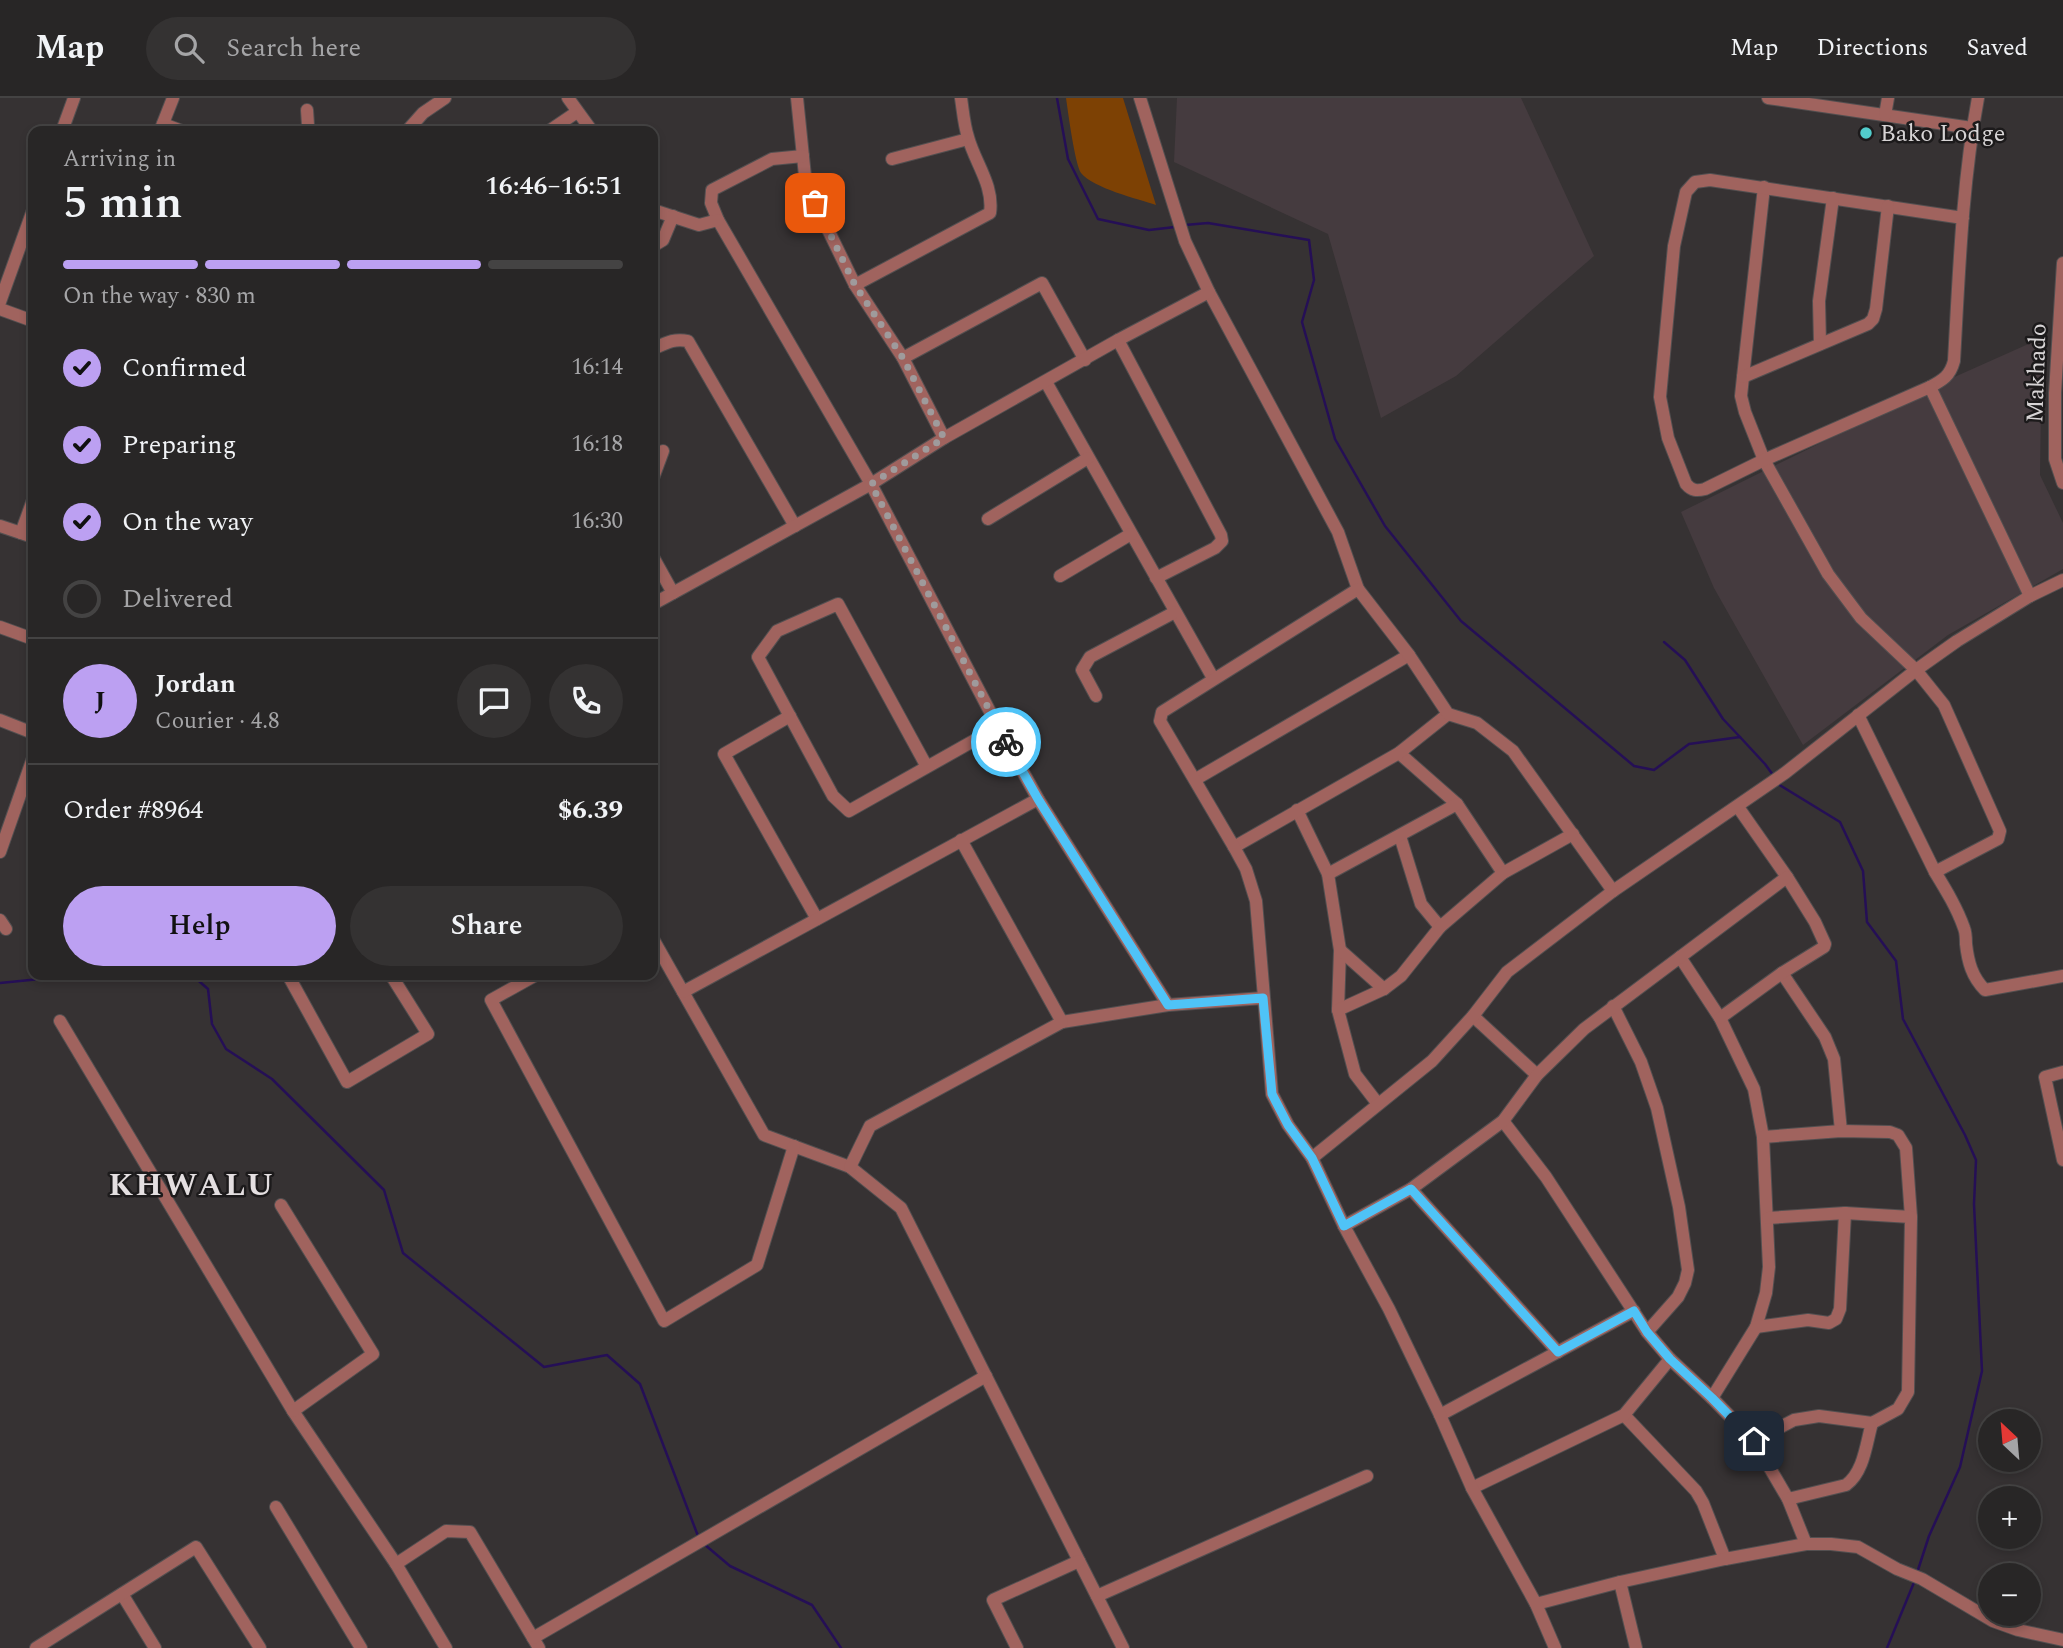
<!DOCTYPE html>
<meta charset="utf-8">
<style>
body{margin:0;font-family:Spectral,serif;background:#343232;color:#f1f3f6;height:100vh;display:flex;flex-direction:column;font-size:26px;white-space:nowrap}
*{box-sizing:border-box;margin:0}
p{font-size:23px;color:#a5a5a7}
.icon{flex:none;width:38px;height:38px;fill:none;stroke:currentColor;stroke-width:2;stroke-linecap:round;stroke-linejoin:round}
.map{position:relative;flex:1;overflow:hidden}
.sheet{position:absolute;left:28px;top:28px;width:630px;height:854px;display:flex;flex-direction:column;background:#282626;border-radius:14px;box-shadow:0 4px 10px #0003,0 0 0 2px #444343}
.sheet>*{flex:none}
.needle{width:46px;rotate:334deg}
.controls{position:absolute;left:1978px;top:1311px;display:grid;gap:14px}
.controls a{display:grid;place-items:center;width:63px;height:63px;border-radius:50%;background:#282626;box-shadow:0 4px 10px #0003,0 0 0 2px #444343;font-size:35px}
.pin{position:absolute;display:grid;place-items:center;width:60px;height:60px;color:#fff;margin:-30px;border-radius:14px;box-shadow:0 4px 10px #0006}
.courier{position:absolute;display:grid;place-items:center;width:70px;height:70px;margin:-35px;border:5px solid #4fc3f7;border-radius:50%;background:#fff;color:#222;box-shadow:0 2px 9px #0007}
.headline em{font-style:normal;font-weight:600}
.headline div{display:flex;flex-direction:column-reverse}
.headline{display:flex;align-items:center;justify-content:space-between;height:119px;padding:0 35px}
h1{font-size:46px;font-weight:600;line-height:52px}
.bar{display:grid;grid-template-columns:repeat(4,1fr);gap:10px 7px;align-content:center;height:84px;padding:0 35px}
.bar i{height:9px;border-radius:5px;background:#444343}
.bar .selected{background:#bca0f2}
.bar p{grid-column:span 4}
.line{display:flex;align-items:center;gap:18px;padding:0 35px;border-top:2px solid #444343}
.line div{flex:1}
.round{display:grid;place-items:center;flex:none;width:74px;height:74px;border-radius:37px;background:#343232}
ol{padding:0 35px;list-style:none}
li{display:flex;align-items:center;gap:21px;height:77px}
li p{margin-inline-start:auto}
li .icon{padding:7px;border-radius:50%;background:#bca0f2;color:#111;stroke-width:4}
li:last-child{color:#a5a5a7}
li i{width:38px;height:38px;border:4px solid #444343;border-radius:50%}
.button{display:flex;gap:14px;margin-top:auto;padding:14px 35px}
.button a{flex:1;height:80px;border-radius:42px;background:#bca0f2;color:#111;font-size:28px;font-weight:600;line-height:80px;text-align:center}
.button a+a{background:#343232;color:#f1f3f6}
header{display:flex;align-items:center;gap:42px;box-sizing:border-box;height:98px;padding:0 35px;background:#282626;border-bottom:2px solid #444343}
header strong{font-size:33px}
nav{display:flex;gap:38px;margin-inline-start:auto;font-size:24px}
.search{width:490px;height:63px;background:#343232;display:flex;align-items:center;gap:18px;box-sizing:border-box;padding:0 24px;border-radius:38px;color:#a5a5a7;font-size:26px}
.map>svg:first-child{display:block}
.built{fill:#453b3f}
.green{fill:#7d4104}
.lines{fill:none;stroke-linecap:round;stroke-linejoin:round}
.stream{stroke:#250f56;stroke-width:2.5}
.minor-casing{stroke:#534f50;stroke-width:14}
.minor{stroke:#a0635e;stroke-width:12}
.done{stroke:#9f9b9c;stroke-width:7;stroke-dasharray:0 12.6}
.route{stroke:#4fc3f7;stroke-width:9}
.poi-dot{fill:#52cdcc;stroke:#1c1a1b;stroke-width:2.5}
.labels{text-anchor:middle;stroke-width:5;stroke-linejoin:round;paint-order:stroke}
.poi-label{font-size:24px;fill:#d7d4d5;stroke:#1c1a1b;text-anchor:start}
.street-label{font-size:24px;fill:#d7d4d5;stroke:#1c1a1b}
.district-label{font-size:32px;font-weight:bold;letter-spacing:2px;fill:#e4dfe1;stroke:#1c1a1b}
</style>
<header>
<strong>Map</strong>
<div class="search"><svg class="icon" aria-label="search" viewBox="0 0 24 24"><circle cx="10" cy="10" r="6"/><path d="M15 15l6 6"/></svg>Search here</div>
<nav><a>Map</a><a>Directions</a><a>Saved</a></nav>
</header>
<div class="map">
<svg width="2063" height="1550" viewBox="0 0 2063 1550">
<rect width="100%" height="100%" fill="#363233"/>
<g class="built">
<polygon points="1177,0 1521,0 1594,158 1456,278 1381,320 1328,136 1174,64"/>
<polygon points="2042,240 2040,377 2063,425 2063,471 1948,537 1803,647 1714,490 1681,414 1950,281"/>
</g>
<path class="green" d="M1066,0h57l33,107c-18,-6 -63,-17 -75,-32 -6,-9 -13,-61 -15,-75z"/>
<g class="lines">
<g class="stream">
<polyline points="1057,0 1068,61 1098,121 1149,132 1175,129"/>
<polyline points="1185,127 1208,125 1309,142 1314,182 1302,224 1335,341 1385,428 1461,523 1634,668 1654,672 1689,646 1740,639 1765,666 1773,677"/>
<polyline points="1664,544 1685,562 1723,621 1740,639"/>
<polyline points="1778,686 1840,724 1863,773 1867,824 1896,863 1903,921 1965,1037 1976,1062 1974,1106 1982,1273 1960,1369 1929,1438 1917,1475"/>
<polyline points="192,877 208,891 212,926 226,951 272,981 384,1092 403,1155 544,1269 607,1257 640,1286 698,1438"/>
<polyline points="0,885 80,877"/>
<polyline points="704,1446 730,1468 812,1507 841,1550"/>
<polyline points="1887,1550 1915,1482"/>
</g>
<defs>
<g id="minor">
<polyline points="568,0 592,33"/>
<polyline points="797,0 805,78 815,105 855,187 903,260 944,340"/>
<polyline points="1140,0 1185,143 1209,194 1338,434 1358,491"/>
<polyline points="1768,0 1972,30"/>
<polyline points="1885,17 1888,0"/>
<polyline points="163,26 182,33"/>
<polyline points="62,33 74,0"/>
<polyline points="160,33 173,0"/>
<polyline points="305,33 308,27 307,12"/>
<polyline points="407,33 423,15 445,0"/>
<polyline points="549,33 577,14"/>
<polyline points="803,58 772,61 712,92 711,105 718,122 871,386 998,629 1038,701 1168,907 1263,900"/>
<polyline points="892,61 968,41"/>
<polyline points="1764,89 1743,279 1741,298 1745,314 1764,362 1828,476 1861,520 1916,572 1944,607 2000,733 1998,741 1935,774 1858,617"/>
<polyline points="653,112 699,127 718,122"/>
<path d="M1963,120l-253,-38 -15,2 -9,10 -12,54 -14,151 8,41 18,46c6,7 11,7 19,5l59,-29 166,-73c13,-7 20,-11 24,-26 5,-88 8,-177 24,-263"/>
<polyline points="653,148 663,142 673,118"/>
<polyline points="2063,165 2055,295 2055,361 2063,385"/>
<path d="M855,187l135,-72c4,-28 -15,-50 -22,-76 -4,-12 -5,-26 -7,-39"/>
<polyline points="0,204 33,112"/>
<polyline points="0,211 33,223"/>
<polyline points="1118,242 1221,437 1222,443 1215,450 1156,480"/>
<polyline points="1820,246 1819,203 1833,100"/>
<path d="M653,251c13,-6 21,-11 35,-8l107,185"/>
<polyline points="903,260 1042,185 1085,262"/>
<polyline points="1743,279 1868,226 1873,221 1876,211 1888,108"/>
<polyline points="1046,284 1213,580"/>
<polyline points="1930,289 2030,498"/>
<polyline points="653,380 663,353"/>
<polyline points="988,421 1088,360"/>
<polyline points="0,428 33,439"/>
<polyline points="21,435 33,402"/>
<polyline points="653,459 673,495"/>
<polyline points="1060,478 1131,436"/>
<polyline points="653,506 871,386 944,340 1118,242 1209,194"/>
<polyline points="0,529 33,541"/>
<polyline points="1096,598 1082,572 1090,559 1175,514"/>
<polyline points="790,618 724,656 817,821"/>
<polyline points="0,622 33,635"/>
<polyline points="1399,655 1457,706 1503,775"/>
<polyline points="927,669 838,506 777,533 758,559 833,698 849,713 998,629"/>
<polyline points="1196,681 1409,557"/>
<polyline points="1297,712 1328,776 1340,852 1338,912 1355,976 1378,1006"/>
<polyline points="1400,738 1421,806 1440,829"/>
<polyline points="1234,749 1399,655 1448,616"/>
<polyline points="0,754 33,660"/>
<path d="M1935,774c11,18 22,36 29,56 2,5 2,11 2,16 2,18 6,33 19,46l78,-14"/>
<polyline points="1328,776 1457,706"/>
<polyline points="0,822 6,831"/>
<polyline points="653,841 764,1037 850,1069 901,1110 1123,1550"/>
<polyline points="1340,852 1384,891"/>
<polyline points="1680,859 1720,920 1754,991 1763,1039 1769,1169 1766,1195 1756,1229 1712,1300 1754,1343 1788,1401 1806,1446"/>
<polyline points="1782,875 1825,939 1834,961 1841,1033"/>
<polyline points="288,877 347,984 428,936 391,877"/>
<polyline points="536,877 491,902 664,1223 757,1167 794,1048"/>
<polyline points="683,894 1038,701"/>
<polyline points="1338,912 1384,891 1401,878 1440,829 1503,775 1573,736"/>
<polyline points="1473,918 1537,977"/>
<polyline points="1720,920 1782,875 1824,849 1825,846 1815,824 1787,779 1738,709"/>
<polyline points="60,923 293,1313 396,1466 446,1550"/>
<polyline points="1062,924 1168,907"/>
<polyline points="2063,974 2045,979 2063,1062"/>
<polyline points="1503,1023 1546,1079 1647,1234 1678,1199 1685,1185 1688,1172 1679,1109 1657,1010 1641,964 1613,908"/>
<polyline points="1763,1039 1841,1033 1890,1034 1898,1037 1906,1050 1911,1119"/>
<polyline points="1312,1060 1432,963 1473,918 1507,874 1613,793 1785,675 1916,572 1957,543 2030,498 2063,482"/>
<polyline points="850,1069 870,1028 1062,924 961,742"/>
<polyline points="1411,1091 1558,1254"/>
<polyline points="281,1107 373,1256 293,1313"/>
<polyline points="1344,1128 1411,1091 1503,1023 1537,977 1584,931 1787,779"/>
<polyline points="1756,1229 1808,1222 1829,1225 1836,1221 1840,1211 1845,1115"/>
<polyline points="1670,1261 1712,1300"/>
<polyline points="1440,1317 1634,1213"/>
<polyline points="1624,1317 1696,1393 1703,1405 1725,1461"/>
<polyline points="1754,1343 1794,1322 1819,1318 1872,1325 1898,1311 1908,1294 1911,1119 1845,1115 1768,1120"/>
<polyline points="1472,1390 1624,1317 1670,1261 1647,1234"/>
<path d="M1788,1401l58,-14c18,-13 20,-41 26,-62"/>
<polyline points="276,1409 361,1550"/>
<polyline points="396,1466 446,1433 470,1434 539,1550"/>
<polyline points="1620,1484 1636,1550"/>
<polyline points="122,1496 155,1550"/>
<polyline points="1097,1498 1367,1378"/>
<polyline points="1536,1506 1620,1484 1725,1461 1806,1446 1831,1446 1858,1449 1897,1471 1922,1481 1993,1523 2018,1532 2063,1542"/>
<polyline points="533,1540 986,1278"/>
<polyline points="36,1550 196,1449 260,1550"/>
<polyline points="1017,1550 993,1502 1079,1463"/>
<polyline points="1555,1550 1536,1506 1472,1390 1440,1317 1389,1211 1344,1128 1312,1060 1288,1027 1272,996 1256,803 1246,771 1234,749 1160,623 1162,614 1358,491 1409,557 1448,616 1477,625 1513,653 1613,793"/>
</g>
</defs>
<use href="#minor" class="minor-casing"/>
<use href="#minor" class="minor"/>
</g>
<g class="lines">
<polyline class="done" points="815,105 855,187 903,260 944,340 871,386 1006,644"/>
<polyline class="route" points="1006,644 1038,701 1168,907 1263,900 1272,996 1288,1027 1312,1060 1344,1128 1411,1091 1558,1254 1634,1213 1647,1234 1670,1261 1712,1300 1754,1343"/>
</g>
<circle class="poi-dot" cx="1866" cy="35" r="7"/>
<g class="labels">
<g class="poi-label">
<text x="1880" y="43">Bako Lodge</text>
</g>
<g class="street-label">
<text transform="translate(2036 275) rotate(-88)" y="8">Makhado</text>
</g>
<g class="district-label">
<text x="192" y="1097">KHWALU</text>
</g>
</g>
</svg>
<div class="controls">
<a><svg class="needle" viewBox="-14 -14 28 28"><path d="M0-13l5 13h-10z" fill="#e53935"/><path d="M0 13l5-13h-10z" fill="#a5a5a7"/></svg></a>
<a>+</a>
<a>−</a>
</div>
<div class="pin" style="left:815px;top:105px;background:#ea580c"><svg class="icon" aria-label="bag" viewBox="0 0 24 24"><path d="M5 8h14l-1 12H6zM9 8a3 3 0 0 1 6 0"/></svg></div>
<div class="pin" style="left:1754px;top:1343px;background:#1f2937"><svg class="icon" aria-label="home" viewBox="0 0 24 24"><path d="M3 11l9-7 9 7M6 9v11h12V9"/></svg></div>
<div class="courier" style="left:1006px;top:644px"><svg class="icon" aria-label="bike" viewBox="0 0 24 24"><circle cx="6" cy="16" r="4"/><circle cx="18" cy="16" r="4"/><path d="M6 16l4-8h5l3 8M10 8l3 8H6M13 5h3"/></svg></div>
<section class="sheet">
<div class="headline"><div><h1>5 min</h1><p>Arriving in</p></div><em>16:46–16:51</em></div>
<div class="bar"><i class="selected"></i><i class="selected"></i><i class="selected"></i><i></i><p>On the way · 830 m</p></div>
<ol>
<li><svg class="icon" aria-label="check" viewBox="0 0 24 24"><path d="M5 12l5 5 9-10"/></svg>Confirmed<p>16:14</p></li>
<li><svg class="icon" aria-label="check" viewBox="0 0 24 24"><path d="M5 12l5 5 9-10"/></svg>Preparing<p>16:18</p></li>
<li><svg class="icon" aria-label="check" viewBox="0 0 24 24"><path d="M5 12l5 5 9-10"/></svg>On the way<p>16:30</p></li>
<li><i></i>Delivered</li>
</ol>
<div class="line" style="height:126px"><b class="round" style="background:#bca0f2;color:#111">J</b><div><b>Jordan</b><p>Courier · 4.8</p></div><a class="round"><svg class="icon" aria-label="chat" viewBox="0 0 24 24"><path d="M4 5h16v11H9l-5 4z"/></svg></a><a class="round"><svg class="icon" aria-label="phone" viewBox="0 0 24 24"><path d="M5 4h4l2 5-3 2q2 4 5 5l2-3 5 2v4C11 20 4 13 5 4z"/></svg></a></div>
<div class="line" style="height:91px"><div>Order #8964</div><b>$6.39</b></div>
<div class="button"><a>Help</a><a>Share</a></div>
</section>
</div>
